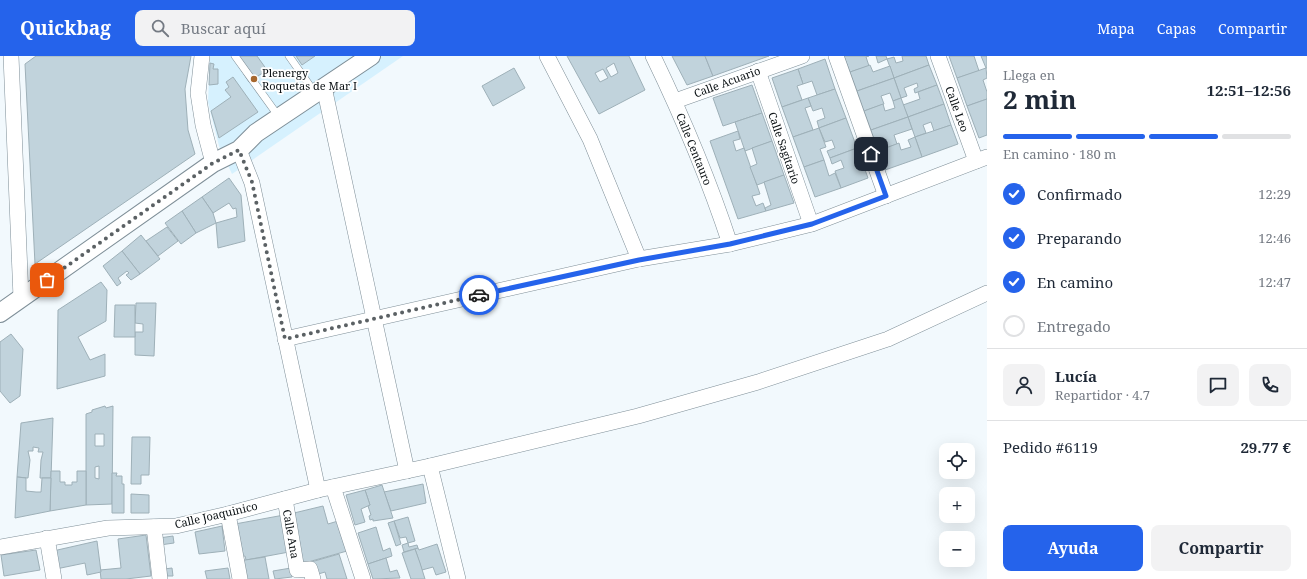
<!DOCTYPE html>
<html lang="es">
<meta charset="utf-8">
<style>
body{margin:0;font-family:"Noto Serif",serif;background:#f2f2f3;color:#1f2937;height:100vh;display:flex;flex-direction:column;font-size:15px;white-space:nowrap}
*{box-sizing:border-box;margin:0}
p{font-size:13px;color:#747a83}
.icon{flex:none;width:22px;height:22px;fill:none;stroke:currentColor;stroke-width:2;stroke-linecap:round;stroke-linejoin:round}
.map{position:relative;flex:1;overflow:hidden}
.sheet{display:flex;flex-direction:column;background:#fff;width:320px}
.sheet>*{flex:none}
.tools{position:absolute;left:939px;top:387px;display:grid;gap:8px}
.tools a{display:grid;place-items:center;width:36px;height:36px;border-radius:8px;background:#fff;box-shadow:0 4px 16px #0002;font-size:20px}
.pin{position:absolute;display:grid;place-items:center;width:34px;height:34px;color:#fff;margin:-17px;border-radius:8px;box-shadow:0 2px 6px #0006}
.courier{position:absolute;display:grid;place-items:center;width:40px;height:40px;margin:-20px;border:3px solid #2563eb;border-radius:50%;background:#fff;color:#222;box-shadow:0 1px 5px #0007}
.overview em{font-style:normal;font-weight:700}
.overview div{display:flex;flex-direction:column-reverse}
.overview{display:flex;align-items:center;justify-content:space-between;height:68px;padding:0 16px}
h1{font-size:26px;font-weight:700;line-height:30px}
.bar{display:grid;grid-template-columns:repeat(4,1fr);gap:6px 4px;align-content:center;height:48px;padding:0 16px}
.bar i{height:5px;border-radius:3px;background:#e0e1e3}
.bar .active{background:#2563eb}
.bar p{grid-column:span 4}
.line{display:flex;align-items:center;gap:10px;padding:0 16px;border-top:1px solid #e0e1e3}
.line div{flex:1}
.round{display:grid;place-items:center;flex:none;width:42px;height:42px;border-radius:8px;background:#f2f2f3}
ol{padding:0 16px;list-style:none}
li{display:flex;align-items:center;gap:12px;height:44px}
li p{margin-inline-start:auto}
li .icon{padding:4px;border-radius:50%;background:#2563eb;color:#fff;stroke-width:4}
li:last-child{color:#747a83}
li i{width:22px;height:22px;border:2px solid #e0e1e3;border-radius:50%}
.button{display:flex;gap:8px;margin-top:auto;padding:8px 16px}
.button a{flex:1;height:46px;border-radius:8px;background:#2563eb;color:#fff;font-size:16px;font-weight:700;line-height:46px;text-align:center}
.button a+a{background:#f2f2f3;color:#1f2937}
header{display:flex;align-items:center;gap:24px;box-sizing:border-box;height:56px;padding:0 20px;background:#2563eb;color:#fff}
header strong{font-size:19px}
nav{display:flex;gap:22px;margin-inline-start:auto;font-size:14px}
.search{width:280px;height:36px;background:#f2f2f3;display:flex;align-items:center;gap:10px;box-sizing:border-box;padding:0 14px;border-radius:8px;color:#747a83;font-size:15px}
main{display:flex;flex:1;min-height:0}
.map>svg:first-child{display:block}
.built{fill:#d6f1fe}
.building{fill:#c1d3dc;stroke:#9eb0b8;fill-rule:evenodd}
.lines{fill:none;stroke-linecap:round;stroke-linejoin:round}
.service-casing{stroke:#7f8f98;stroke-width:8}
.minor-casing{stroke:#7f8f98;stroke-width:16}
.tertiary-casing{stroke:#7f8f98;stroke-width:20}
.service{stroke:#fff;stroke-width:7}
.minor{stroke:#fff;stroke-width:15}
.tertiary{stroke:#fff;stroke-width:18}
.done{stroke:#5b6164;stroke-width:4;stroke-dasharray:0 7.2}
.route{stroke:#2563eb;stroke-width:5}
.poi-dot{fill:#a6672e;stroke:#fff;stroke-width:1.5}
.labels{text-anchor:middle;stroke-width:3.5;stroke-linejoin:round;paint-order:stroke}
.poi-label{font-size:11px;fill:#090f12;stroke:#fff;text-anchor:start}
.street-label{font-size:11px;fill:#090f12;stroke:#fff}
</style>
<header>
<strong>Quickbag</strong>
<div class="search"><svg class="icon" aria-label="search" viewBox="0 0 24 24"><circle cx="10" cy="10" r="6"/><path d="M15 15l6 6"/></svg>Buscar aquí</div>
<nav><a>Mapa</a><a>Capas</a><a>Compartir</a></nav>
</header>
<main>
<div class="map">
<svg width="987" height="523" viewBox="0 0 987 523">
<rect width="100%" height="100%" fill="#f2f9fd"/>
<polygon class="built" points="210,0 403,0 232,118 219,90 208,46"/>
<g class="building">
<polygon points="36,0 191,0 185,33 188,74 195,98 35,208 25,8"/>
<polygon points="232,0 257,0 267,14 249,26"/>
<polygon points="296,0 315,0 302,9"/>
<path d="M567,0h62l16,34 -46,24zM614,7l4,10 -7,4 -5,-9zM603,13l5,9 -8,4 -5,-9z"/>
<polygon points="672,0 705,0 713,20 687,29"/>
<polygon points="705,0 769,0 713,20"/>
<polygon points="844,0 869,0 866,1 869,10 850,16"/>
<polygon points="876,0 886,0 887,3 878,7"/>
<polygon points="902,0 926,0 929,9 894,22 887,3 894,1 896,7 903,5"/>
<polygon points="949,0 974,0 979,15 957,22"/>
<polygon points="981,0 987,0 987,12 986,12"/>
<polygon points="825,3 835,33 817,39 812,25 803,28 798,13"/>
<polygon points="210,7 214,8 213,13 218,13 218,28 209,29"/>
<polygon points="870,9 873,16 890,10 894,22 857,35 850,16"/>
<polygon points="929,9 937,29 915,37 914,33 918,31 917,27 904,32 907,40 901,42 894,22"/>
<polygon points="514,12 525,32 493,50 482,30"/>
<polygon points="986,12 987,22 983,24 987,36 987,43 967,50 957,22"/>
<polygon points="798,13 803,28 797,30 802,44 782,51 772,22"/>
<polygon points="233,21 258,56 219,82 211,55 231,41 225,34 229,31 226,26"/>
<polygon points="894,22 901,42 893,45 890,37 881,40 884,48 864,55 857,35"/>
<polygon points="752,29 762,57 723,70 713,42"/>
<polygon points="937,29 944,48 908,61 903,49 920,43 918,36"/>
<polygon points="835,33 846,62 819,72 817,65 825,62 822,52 813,55 808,42"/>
<polygon points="808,42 811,50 805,52 813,74 793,81 782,51"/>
<polygon points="901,42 908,61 871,74 864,55 883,48 885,55 895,52 893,45"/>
<polygon points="987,43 987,79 979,82 967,50"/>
<polygon points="944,48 951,69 934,75 931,66 923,69 926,77 915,81 908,61"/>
<polygon points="762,57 772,85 745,95 735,66"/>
<polygon points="908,61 912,73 894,79 897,88 878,95 871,74"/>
<polygon points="846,62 857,92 830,102 827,95 835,92 832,84 825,86 819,72"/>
<polygon points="951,69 958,88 922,101 915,81"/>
<polygon points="819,72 826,91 820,93 824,104 804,111 793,81"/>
<polygon points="738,75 740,83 733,85 736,95 744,92 760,138 752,140 756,150 763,147 766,155 738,163 710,85"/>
<polygon points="915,81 922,101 885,114 878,95 899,87 901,94 911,91 908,84"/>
<polygon points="772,85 784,119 757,129 750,111 757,108 752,92"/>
<polygon points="857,92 868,122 841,132 835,115 844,112 841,104 832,108 830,102"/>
<polygon points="824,104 829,120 835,117 841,132 815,141 804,111"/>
<polygon points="784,119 794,147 766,155 765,152 771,149 764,126"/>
<polygon points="229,122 241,139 245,185 218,192 216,167 237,161 236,152 233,153 229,147 213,157 202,141"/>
<polygon points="202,141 213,157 216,167 196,177 182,155"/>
<polygon points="182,155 196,177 181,188 165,167"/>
<polygon points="167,171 178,185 158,200 146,185"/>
<polygon points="141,179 160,203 140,218 122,195"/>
<polygon points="122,195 140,218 131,224 126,219 129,217 127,215 118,222 121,227 117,230 103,210"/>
<polygon points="101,226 107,234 106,265 78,281 90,304 105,298 105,320 57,333 58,254"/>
<polygon points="136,247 156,247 154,300 135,299 135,276 143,276 143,268 135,267"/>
<polygon points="115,249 135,249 135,281 114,281"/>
<polygon points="11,278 23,293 20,340 10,347 0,335 0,286"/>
<path d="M105,350l1,2 7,-2 -1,98 -26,1v-91l6,-2v-2zM95,378h9v12h-9zM99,410v13l-4,-1v-11z"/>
<polygon points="53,362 51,422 40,422 41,404 43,396 38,396 39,392 33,391 33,395 28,395 30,404 28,422 17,421 21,367"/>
<polygon points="132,381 150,381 149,419 141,419 141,428 131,428"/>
<polygon points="51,415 60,415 60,426 65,426 65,429 72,429 72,426 77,426 77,415 86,415 86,449 50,455"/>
<polygon points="112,417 117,417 116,420 122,420 122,428 124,428 124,457 112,457"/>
<polygon points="17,421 26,422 26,435 36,436 41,436 42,422 51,422 50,455 15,462"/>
<polygon points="423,428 426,447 391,455 384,436"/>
<polygon points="382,429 393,462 373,465 373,463 370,464 369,460 371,459 368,450 370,449 365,434"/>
<polygon points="365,434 370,449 361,453 365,466 355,469 346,439"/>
<polygon points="131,438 149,439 149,457 131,457"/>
<polygon points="323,450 328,468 338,465 347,495 301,508 294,457"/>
<polygon points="284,459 289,496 246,504 245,500 238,501 235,468"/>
<polygon points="408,461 415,485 408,487 406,481 400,482 394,465"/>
<polygon points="394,465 401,488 396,490 388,467"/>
<polygon points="222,470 225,495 199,498 195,476"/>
<polygon points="376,471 383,495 390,492 392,500 368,508 358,477"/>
<polygon points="146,479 151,520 126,523 101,523 100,514 121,512 118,483"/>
<polygon points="173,480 174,487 160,489 159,482"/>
<polygon points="97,485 101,516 87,519 85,507 56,513 53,495"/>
<polygon points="408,487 409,491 417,489 418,492 404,496 402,489"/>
<polygon points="437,488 446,516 436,519 433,511 422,514 415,493 418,492 419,494"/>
<polygon points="415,493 420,507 425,523 411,523 402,497"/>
<polygon points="36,494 40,514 4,520 1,499"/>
<polygon points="339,498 347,523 327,523 325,516 315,519 311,506"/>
<polygon points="265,501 269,523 242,523 239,505"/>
<polygon points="386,502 390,516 397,514 400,522 373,523 368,508"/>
<polygon points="172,512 173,520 166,520 164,513"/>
<polygon points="228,512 230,523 207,523 205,515"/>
<polygon points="291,512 292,521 275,523 273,515"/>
</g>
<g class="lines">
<defs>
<g id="service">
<polyline points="235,0 279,61"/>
<polyline points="289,0 315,37"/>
</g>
<g id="minor">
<polyline points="11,0 21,242"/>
<polyline points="202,0 198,37 203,69 213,107"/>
<polyline points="547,0 590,83 639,203"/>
<path d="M653,0c29,60 56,124 77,188"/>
<polyline points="836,0 886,140"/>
<polyline points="938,0 976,105"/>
<polyline points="758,15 811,168"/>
<polyline points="324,31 407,415"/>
<polyline points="675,45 802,0"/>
<polyline points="239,94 252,127 318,434"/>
<polyline points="285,283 639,203 730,188 812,168 987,101"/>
<polyline points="430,410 458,523"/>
<polyline points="333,431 363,523"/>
<polyline points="285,443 297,514 310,513 313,523"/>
<polyline points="228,458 240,523"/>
<polyline points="154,471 160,523"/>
<polyline points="47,482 54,523"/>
<polyline points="0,491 108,472 176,470 228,458 318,434 430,410 638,360 758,326 888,283 987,237"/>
</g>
<polyline id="tertiary" points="0,257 213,107 239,94 256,77 371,0"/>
</defs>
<use href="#service" class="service-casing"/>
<use href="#minor" class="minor-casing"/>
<use href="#tertiary" class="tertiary-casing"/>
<use href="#service" class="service"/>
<use href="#minor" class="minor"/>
<use href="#tertiary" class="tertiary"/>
</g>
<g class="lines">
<polyline class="done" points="47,224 213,107 239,94 252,126 285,283 479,239"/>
<polyline class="route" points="479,239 639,204 730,188 812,168 886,140 871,98"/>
</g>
<circle class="poi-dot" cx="254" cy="23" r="4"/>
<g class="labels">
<g class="poi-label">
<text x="262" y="21">Plenergy<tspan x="262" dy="13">Roquetas de Mar I</tspan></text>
</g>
<g class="street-label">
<text transform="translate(727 26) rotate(-20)" y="4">Calle Acuario</text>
<text transform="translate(957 53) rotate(70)" y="4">Calle Leo</text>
<text transform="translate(784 92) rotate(71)" y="4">Calle Sagitario</text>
<text transform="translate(694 93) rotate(68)" y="4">Calle Centauro</text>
<text transform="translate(216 459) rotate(-13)" y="4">Calle Joaquinico</text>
<text transform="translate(291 478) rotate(80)" y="4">Calle Ana</text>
</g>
</g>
</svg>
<div class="tools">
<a><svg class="icon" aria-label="locate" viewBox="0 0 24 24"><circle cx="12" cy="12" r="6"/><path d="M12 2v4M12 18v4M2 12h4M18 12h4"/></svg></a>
<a>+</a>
<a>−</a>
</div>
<div class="pin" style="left:47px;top:224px;background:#ea580c"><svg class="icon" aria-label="bag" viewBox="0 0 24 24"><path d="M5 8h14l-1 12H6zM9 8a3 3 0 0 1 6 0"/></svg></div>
<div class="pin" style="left:871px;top:98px;background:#1f2937"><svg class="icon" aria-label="home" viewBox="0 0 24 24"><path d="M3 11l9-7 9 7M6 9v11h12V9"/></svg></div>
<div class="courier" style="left:479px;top:239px"><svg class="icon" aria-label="car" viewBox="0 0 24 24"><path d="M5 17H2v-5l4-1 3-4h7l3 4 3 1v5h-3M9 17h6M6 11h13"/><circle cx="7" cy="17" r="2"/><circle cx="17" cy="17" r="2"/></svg></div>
</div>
<section class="sheet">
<div class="overview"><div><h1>2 min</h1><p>Llega en</p></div><em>12:51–12:56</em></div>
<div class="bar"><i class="active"></i><i class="active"></i><i class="active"></i><i></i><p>En camino · 180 m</p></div>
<ol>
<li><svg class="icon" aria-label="check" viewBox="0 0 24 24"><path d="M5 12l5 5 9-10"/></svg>Confirmado<p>12:29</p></li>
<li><svg class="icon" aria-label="check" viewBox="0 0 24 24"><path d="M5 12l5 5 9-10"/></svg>Preparando<p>12:46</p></li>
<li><svg class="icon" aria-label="check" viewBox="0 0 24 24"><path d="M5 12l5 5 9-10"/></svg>En camino<p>12:47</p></li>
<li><i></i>Entregado</li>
</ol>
<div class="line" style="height:72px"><a class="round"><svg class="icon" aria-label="person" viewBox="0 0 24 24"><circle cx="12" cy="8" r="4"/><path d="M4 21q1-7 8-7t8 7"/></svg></a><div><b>Lucía</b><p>Repartidor · 4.7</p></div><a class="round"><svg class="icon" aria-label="chat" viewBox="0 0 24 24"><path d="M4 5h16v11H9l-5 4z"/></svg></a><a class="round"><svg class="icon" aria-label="phone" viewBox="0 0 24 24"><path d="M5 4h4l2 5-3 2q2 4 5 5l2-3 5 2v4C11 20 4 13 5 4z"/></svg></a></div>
<div class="line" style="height:52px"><div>Pedido #6119</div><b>29.77 €</b></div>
<div class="button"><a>Ayuda</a><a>Compartir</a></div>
</section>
</main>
